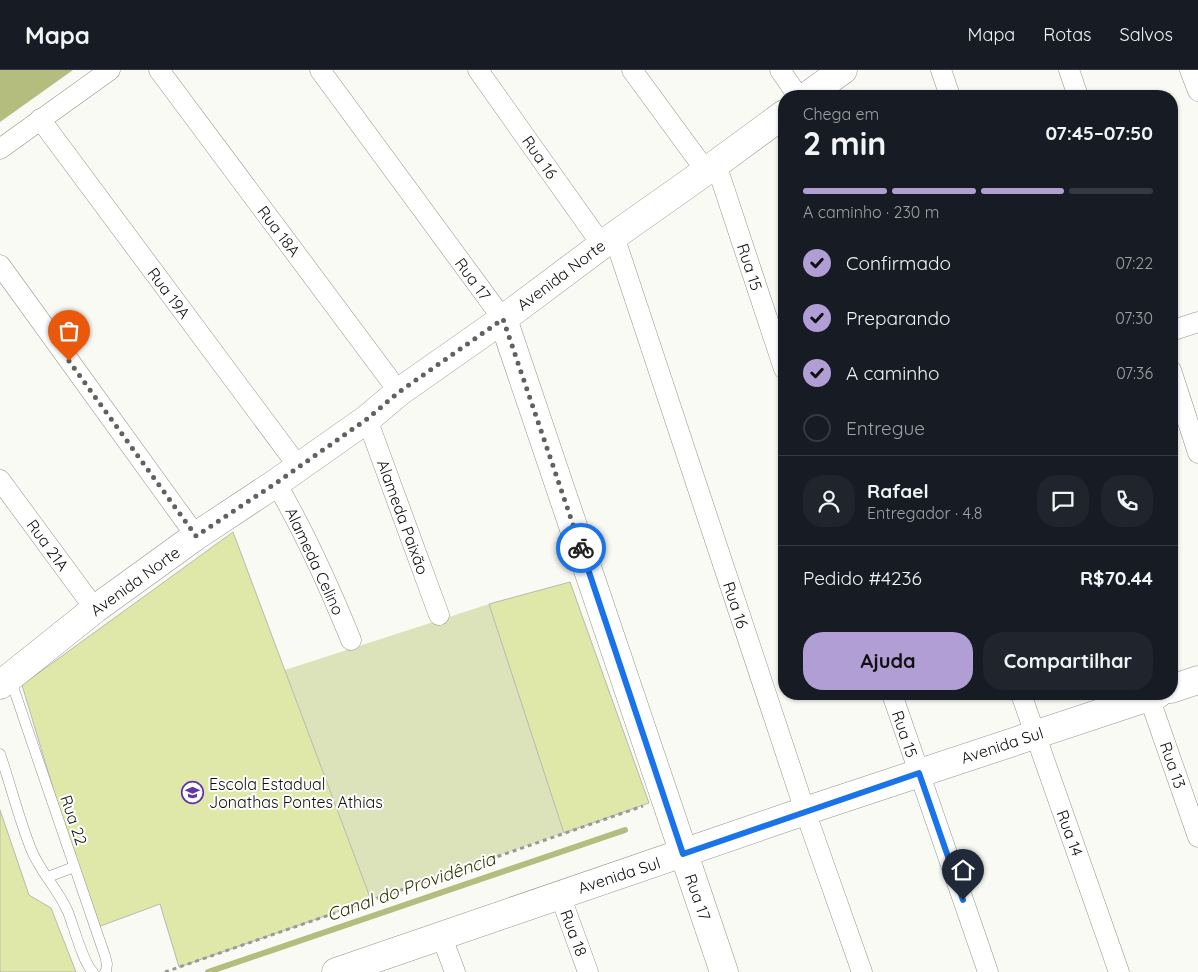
<!DOCTYPE html>
<html lang="pt">
<meta charset="utf-8">
<style>
body{margin:0;font-family:Quicksand,sans-serif;background:#20242c;color:#f1f3f6;height:100vh;display:flex;flex-direction:column;font-size:19px;white-space:nowrap}
*{box-sizing:border-box;margin:0}
p{font-size:16px;color:#9ea1a6}
.icon{flex:none;width:28px;height:28px;fill:none;stroke:currentColor;stroke-width:2;stroke-linecap:round;stroke-linejoin:round}
.map{position:relative;flex:1;overflow:hidden}
.side{position:absolute;left:778px;top:20px;width:400px;height:610px;display:flex;flex-direction:column;background:#171b24;border-radius:20px;box-shadow:0 1px 4px #0004}
.side>*{flex:none}
.pin{position:absolute;display:grid;place-items:center;width:42px;height:42px;color:#fff;margin:-51px -21px;border-radius:50% 50% 50% 0;rotate:-45deg;box-shadow:0 0 5px #0007}
.pin .icon{rotate:45deg}
.courier{position:absolute;display:grid;place-items:center;width:50px;height:50px;margin:-25px;border:4px solid #1a73e8;border-radius:50%;background:#fff;color:#222;box-shadow:0 1px 6px #0007}
.overview em{font-style:normal;font-weight:800}
.overview div{display:flex;flex-direction:column-reverse}
.overview{display:flex;align-items:center;justify-content:space-between;height:85px;padding:0 25px}
h1{font-size:32px;font-weight:800;line-height:38px}
.bar{display:grid;grid-template-columns:repeat(4,1fr);gap:8px 5px;align-content:center;height:60px;padding:0 25px}
.bar i{height:6px;border-radius:4px;background:#363941}
.bar .current{background:#b09ed5}
.bar p{grid-column:span 4}
.line{display:flex;align-items:center;gap:12px;padding:0 25px;border-top:1px solid #363941}
.line div{flex:1}
.round{display:grid;place-items:center;flex:none;width:52px;height:52px;border-radius:20px;background:#20242c}
ol{padding:0 25px;list-style:none}
li{display:flex;align-items:center;gap:15px;height:55px}
li p{margin-inline-start:auto}
li .icon{padding:5px;border-radius:50%;background:#b09ed5;color:#111;stroke-width:4}
li:last-child{color:#9ea1a6}
li i{width:28px;height:28px;border:2px solid #363941;border-radius:50%}
.action{display:flex;gap:10px;margin-top:auto;padding:10px 25px}
.action a{flex:1;height:58px;border-radius:20px;background:#b09ed5;color:#111;font-size:20px;font-weight:800;line-height:58px;text-align:center}
.action a+a{background:#20242c;color:#f1f3f6}
header{display:flex;align-items:center;gap:30px;box-sizing:border-box;height:70px;padding:0 25px;background:#171b24;border-bottom:1px solid #363941}
header strong{font-size:24px}
nav{display:flex;gap:28px;margin-inline-start:auto;font-size:18px}
.map>svg:first-child{display:block}
.green{fill:#dce2b9}
.forest{fill:#b4bc7e}
.lines{fill:none;stroke-linecap:round;stroke-linejoin:round}
.stream{stroke:#b4bc7e;stroke-width:6}
.building{fill:#e0e8a9;stroke:#b8b9b2}
.lane-casing{stroke:#93948d;stroke-width:11}
.street-casing{stroke:#93948d;stroke-width:21}
.secondary-casing{stroke:#93948d;stroke-width:29}
.path{stroke:#999a95;stroke-width:3;stroke-dasharray:4 4;stroke-linecap:butt}
.lane{stroke:#fff;stroke-width:10}
.street{stroke:#fff;stroke-width:20}
.secondary{stroke:#fff;stroke-width:28}
.done{stroke:#61625e;stroke-width:5;stroke-dasharray:0 9}
.route{stroke:#1a73e8;stroke-width:6}
.labels{text-anchor:middle;stroke-width:4;stroke-linejoin:round;paint-order:stroke}
.street-label{font-size:16px;fill:#0f100d;stroke:#fff}
.poi-label{font-size:16px;fill:#0f100d;stroke:#fff;text-anchor:start}
.water-label{font-size:18px;font-style:italic;fill:#353908;stroke:#fff}
</style>
<header>
<strong>Mapa</strong>
<nav><a>Mapa</a><a>Rotas</a><a>Salvos</a></nav>
</header>
<div class="map">
<svg width="1198" height="902" viewBox="0 0 1198 902">
<rect width="100%" height="100%" fill="#f9faf3"/>
<polygon class="green" points="489,534 564,763 371,830 285,600"/>
<polygon class="forest" points="0,0 73,0 0,52"/>
<g class="lines">
<polyline class="stream" points="208,902 625,760"/>
</g>
<g class="building">
<polygon points="233,462 371,830 179,897 160,834 95,858 22,615"/>
<polygon points="570,512 649,733 564,763 489,534"/>
<polygon points="0,740 29,825 51,838 76,902 0,902"/>
</g>
<g class="lines">
<defs>
<g id="lane">
<polyline points="10,608 105,886 107,894 106,901 105,902"/>
<path d="M0,684c11,32 19,65 31,95 9,23 27,40 37,63 6,15 15,51 25,60"/>
<polyline points="48,807 74,797"/>
</g>
<g id="street">
<polyline points="159,0 399,322"/>
<polyline points="320,0 503,249"/>
<polyline points="478,0 602,175"/>
<polyline points="632,0 706,101"/>
<polyline points="780,0 798,26"/>
<polyline points="941,0 950,26"/>
<polyline points="1069,0 1078,26"/>
<polyline points="1190,0 1198,21"/>
<polyline points="40,49 298,396"/>
<polyline points="0,79 110,0"/>
<polyline points="716,94 784,299"/>
<polyline points="614,166 805,741 862,902"/>
<polyline points="0,195 196,466"/>
<polyline points="1171,261 1198,252"/>
<polyline points="1171,300 1198,383"/>
<polyline points="367,349 439,545"/>
<polyline points="0,410 95,539"/>
<path d="M276,413c29,50 53,103 75,157"/>
<polyline points="892,624 988,902"/>
<polyline points="1021,624 1119,902"/>
<polyline points="1148,624 1198,767"/>
<polyline points="560,825 588,902"/>
<polyline points="441,865 455,902"/>
</g>
<g id="secondary">
<polyline points="807,26 843,0"/>
<polyline points="503,249 724,902"/>
<polyline points="0,615 95,539 196,466 276,413 367,349 399,322 503,249 614,166 716,94 784,44"/>
<polyline points="1171,619 1198,610"/>
<polyline points="336,902 805,741 1158,624"/>
</g>
</defs>
<use href="#lane" class="lane-casing"/>
<use href="#street" class="street-casing"/>
<use href="#secondary" class="secondary-casing"/>
<polyline class="path" points="165,902 643,736"/>
<use href="#lane" class="lane"/>
<use href="#street" class="street"/>
<use href="#secondary" class="secondary"/>
</g>
<g class="lines">
<polyline class="done" points="69,291 196,466 276,413 367,349 399,322 503,249 581,478"/>
<polyline class="route" points="581,478 683,784 919,703 963,830"/>
</g>
<defs>
<symbol id="school-ring" viewBox="-11 -11 22 22"><circle r="9.5" fill="#fff" stroke="#6035ad" stroke-width="1.5"/><path d="M0-5L7-2L0 1L-7-2ZM-4 1L0 2.5L4 1V4Q0 6-4 4Z" fill="#6035ad"/></symbol>
</defs>
<g fill-rule="evenodd">
<use href="#school-ring" x="180" y="710" width="25" height="25"/>
</g>
<g class="labels">
<g class="street-label">
<text transform="translate(540 87) rotate(55)" y="6">Rua 16</text>
<text transform="translate(279 161) rotate(53)" y="6">Rua 18A</text>
<text transform="translate(750 197) rotate(72)" y="6">Rua 15</text>
<text transform="translate(561 205) rotate(-37)" y="6">Avenida Norte</text>
<text transform="translate(473 209) rotate(54)" y="6">Rua 17</text>
<text transform="translate(169 223) rotate(53)" y="6">Rua 19A</text>
<text transform="translate(403 447) rotate(70)" y="6">Alameda Paixão</text>
<text transform="translate(48 475) rotate(54)" y="6">Rua 21A</text>
<text transform="translate(315 491) rotate(65)" y="6">Alameda Celino</text>
<text transform="translate(135 511) rotate(-36)" y="6">Avenida Norte</text>
<text transform="translate(736 535) rotate(72)" y="6">Rua 16</text>
<text transform="translate(905 664) rotate(71)" y="6">Rua 15</text>
<text transform="translate(1002 675) rotate(-18)" y="6">Avenida Sul</text>
<text transform="translate(1173 695) rotate(71)" y="6">Rua 13</text>
<text transform="translate(74 750) rotate(71)" y="6">Rua 22</text>
<text transform="translate(1070 763) rotate(70)" y="6">Rua 14</text>
<text transform="translate(619 805) rotate(-18)" y="6">Avenida Sul</text>
<text transform="translate(698 827) rotate(71)" y="6">Rua 17</text>
<text transform="translate(574 863) rotate(70)" y="6">Rua 18</text>
</g>
<g class="poi-label">
<text x="209" y="720">Escola Estadual<tspan x="209" dy="18">Jonathas Pontes Athias</tspan></text>
</g>
<g class="water-label">
<text transform="translate(411 817) rotate(-19)" y="6">Canal do Providência</text>
</g>
</g>
</svg>
<div class="pin" style="left:69px;top:291px;background:#ea580c"><svg class="icon" aria-label="bag" viewBox="0 0 24 24"><path d="M5 8h14l-1 12H6zM9 8a3 3 0 0 1 6 0"/></svg></div>
<div class="pin" style="left:963px;top:830px;background:#1f2937"><svg class="icon" aria-label="home" viewBox="0 0 24 24"><path d="M3 11l9-7 9 7M6 9v11h12V9"/></svg></div>
<div class="courier" style="left:581px;top:478px"><svg class="icon" aria-label="bike" viewBox="0 0 24 24"><circle cx="6" cy="16" r="4"/><circle cx="18" cy="16" r="4"/><path d="M6 16l4-8h5l3 8M10 8l3 8H6M13 5h3"/></svg></div>
<section class="side">
<div class="overview"><div><h1>2 min</h1><p>Chega em</p></div><em>07:45–07:50</em></div>
<div class="bar"><i class="current"></i><i class="current"></i><i class="current"></i><i></i><p>A caminho · 230 m</p></div>
<ol>
<li><svg class="icon" aria-label="check" viewBox="0 0 24 24"><path d="M5 12l5 5 9-10"/></svg>Confirmado<p>07:22</p></li>
<li><svg class="icon" aria-label="check" viewBox="0 0 24 24"><path d="M5 12l5 5 9-10"/></svg>Preparando<p>07:30</p></li>
<li><svg class="icon" aria-label="check" viewBox="0 0 24 24"><path d="M5 12l5 5 9-10"/></svg>A caminho<p>07:36</p></li>
<li><i></i>Entregue</li>
</ol>
<div class="line" style="height:90px"><a class="round"><svg class="icon" aria-label="person" viewBox="0 0 24 24"><circle cx="12" cy="8" r="4"/><path d="M4 21q1-7 8-7t8 7"/></svg></a><div><b>Rafael</b><p>Entregador · 4.8</p></div><a class="round"><svg class="icon" aria-label="chat" viewBox="0 0 24 24"><path d="M4 5h16v11H9l-5 4z"/></svg></a><a class="round"><svg class="icon" aria-label="phone" viewBox="0 0 24 24"><path d="M5 4h4l2 5-3 2q2 4 5 5l2-3 5 2v4C11 20 4 13 5 4z"/></svg></a></div>
<div class="line" style="height:65px"><div>Pedido #4236</div><b>R$70.44</b></div>
<div class="action"><a>Ajuda</a><a>Compartilhar</a></div>
</section>
</div>
